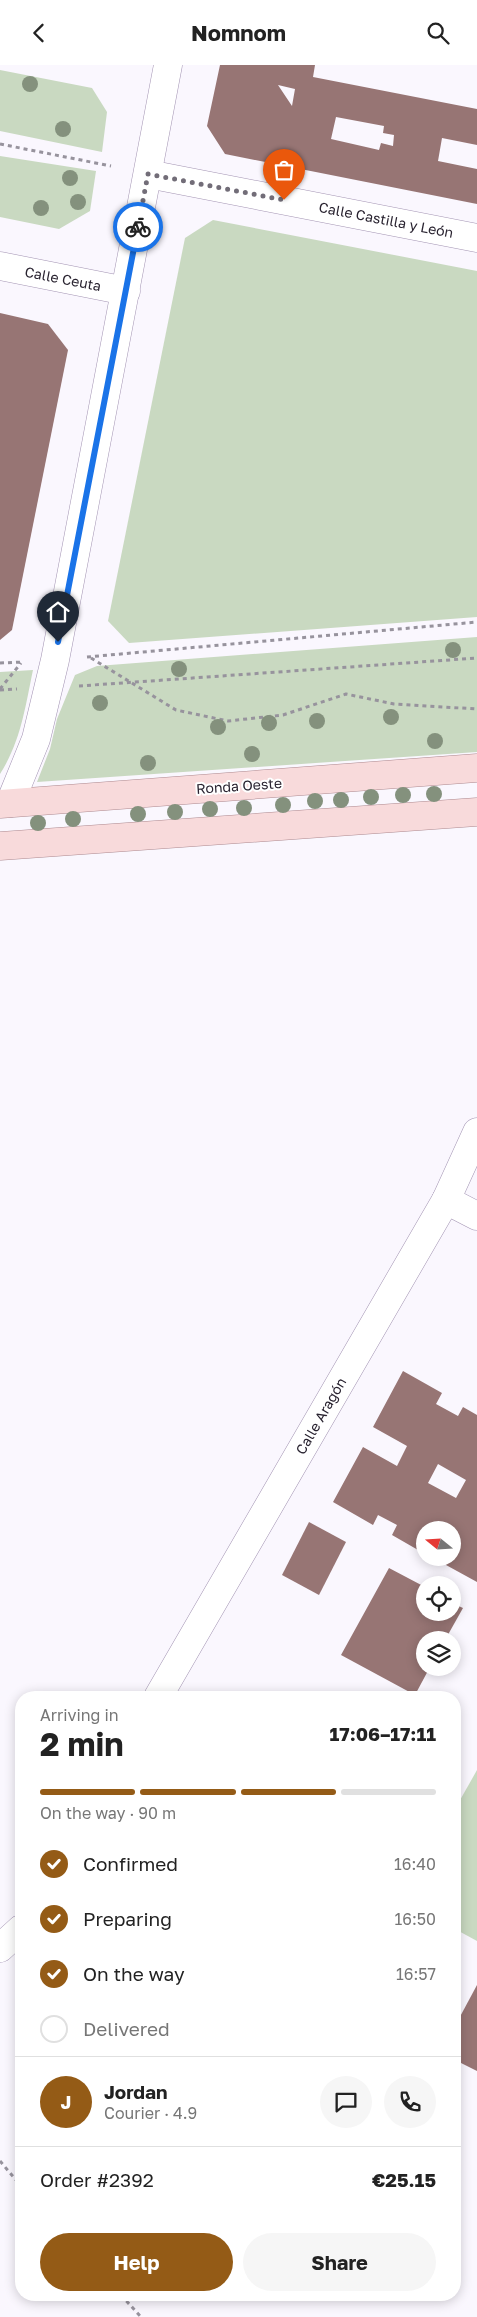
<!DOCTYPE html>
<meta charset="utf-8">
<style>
body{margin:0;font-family:"Golos Text",sans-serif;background:#f6f6f6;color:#222;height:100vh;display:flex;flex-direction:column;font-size:19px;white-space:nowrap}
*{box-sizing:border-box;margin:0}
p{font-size:16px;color:#767676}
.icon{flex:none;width:28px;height:28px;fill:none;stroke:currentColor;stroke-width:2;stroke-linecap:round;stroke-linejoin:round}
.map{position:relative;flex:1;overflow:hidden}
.sheet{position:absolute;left:15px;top:1626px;width:446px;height:610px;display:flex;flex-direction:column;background:#fff;border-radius:20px;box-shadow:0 2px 12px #0003}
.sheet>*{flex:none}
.needle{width:32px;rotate:288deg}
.fabs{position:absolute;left:416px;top:1456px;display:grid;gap:10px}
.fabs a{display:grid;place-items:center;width:45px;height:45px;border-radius:50%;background:#fff;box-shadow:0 2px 12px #0003;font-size:25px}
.pin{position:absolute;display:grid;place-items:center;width:42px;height:42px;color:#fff;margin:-51px -21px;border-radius:50% 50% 50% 0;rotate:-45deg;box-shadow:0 0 5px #0007}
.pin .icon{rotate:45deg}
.courier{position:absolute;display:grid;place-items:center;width:50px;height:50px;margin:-25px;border:4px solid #1a73e8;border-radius:50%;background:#fff;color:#222;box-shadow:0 1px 6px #0007}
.headline em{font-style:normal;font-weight:700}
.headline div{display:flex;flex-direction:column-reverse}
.headline{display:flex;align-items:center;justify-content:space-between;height:85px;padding:0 25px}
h1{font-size:32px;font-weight:700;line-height:38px}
.bar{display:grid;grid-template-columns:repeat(4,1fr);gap:8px 5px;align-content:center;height:60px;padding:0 25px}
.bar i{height:6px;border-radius:4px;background:#e0e0e0}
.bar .active{background:#945b16}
.bar p{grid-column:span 4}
.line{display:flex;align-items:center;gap:12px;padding:0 25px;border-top:1px solid #e0e0e0}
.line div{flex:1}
.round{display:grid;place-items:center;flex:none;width:52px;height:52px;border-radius:26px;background:#f6f6f6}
ol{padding:0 25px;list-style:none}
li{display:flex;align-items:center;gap:15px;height:55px}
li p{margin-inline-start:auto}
li .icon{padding:5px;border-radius:50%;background:#945b16;color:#fff;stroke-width:4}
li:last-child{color:#767676}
li i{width:28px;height:28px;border:2px solid #e0e0e0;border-radius:50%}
.primary-button{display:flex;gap:10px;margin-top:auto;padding:10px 25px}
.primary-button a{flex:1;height:58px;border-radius:30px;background:#945b16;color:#fff;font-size:20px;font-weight:700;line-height:58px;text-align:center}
.primary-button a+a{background:#f6f6f6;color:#222}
header{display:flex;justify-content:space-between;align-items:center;height:65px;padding:0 25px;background:#fff;font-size:22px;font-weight:700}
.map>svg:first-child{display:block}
.green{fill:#c9d9c1}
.building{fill:#977574;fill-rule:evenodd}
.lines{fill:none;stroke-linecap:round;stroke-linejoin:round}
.minor-casing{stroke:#a394b3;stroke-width:29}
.major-casing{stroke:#ad8a90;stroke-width:29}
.path{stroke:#97939d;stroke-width:3;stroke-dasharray:4 4;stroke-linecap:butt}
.minor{stroke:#fff;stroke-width:28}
.major{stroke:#f8dadb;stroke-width:28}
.tree{fill:#84917d}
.done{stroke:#726d78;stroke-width:5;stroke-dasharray:0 9}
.route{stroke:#1a73e8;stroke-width:6}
.labels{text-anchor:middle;stroke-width:4;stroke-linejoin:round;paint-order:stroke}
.street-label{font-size:14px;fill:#292330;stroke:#fff}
</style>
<header><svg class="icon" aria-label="back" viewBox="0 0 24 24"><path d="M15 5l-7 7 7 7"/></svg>Nomnom<svg class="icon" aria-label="search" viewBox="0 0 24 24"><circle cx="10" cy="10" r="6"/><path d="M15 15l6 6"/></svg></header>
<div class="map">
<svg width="477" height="2252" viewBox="0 0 477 2252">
<rect width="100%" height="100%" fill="#faf7fe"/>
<g class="green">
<polygon points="0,5 92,23 107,47 102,87 0,66"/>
<polygon points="0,91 96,106 90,146 59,164 0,152"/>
<polygon points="213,155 477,206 477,552 129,578 108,556 185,173"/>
<polygon points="477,572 477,687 37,717 50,684 57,654 75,610 97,601"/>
<path d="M33,605c-8,38 -12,71 -33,104v-102z"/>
<polygon points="477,1705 477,1876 455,1864 455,1744"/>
</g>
<g class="building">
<path d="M220,0h95l-2,12 164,32v36l-35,-7 -4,23 39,8v35l-252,-50 -18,-28zM278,20l17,4 -3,17zM336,52l48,9 -1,7 11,2 -1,11 -12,-3 -2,7 -48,-11z"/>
<polygon points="0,248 48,259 68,285 12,565 0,575"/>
<path d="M403,1306l39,22 -6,11 22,12 5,-9 14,8v167l-31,-17 4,-8h2v-27h-27v24l-33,-19 5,-10 -19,-10 -5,10 -40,-23 30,-55 34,19 10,-20 -34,-19zM438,1399l28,16 -10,18 -28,-15z"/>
<polygon points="309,1457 346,1477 319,1530 282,1510"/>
<polygon points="389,1503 425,1522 425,1548 452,1548 452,1538 463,1543 445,1575 425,1575 425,1602 430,1602 415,1630 341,1590"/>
<polygon points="477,1920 477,2006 455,1995 455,1961"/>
</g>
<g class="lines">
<defs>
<g id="minor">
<polyline points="148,109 477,173"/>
<polyline points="0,201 126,226"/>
<polyline points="10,738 36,674 55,595 168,0"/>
<polyline points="446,1135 477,1151"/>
<polyline points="158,1632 446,1135 477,1067"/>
<polyline points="0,1883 21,1864"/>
</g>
<g id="major">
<polyline points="0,739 477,703"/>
<polyline points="0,781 477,747"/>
</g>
</defs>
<use href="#minor" class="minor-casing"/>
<use href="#major" class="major-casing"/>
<g class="path">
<polyline points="0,79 111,101"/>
<polyline points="87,592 477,557"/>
<polyline points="91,593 176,645 228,656 283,650 346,629 394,639 477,644"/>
<polyline points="0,598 23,597"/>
<polyline points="79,621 477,593"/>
<polyline points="0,624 21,598"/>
<polyline points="0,625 17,624"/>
<polyline points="0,2096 21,2121"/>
<polyline points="121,2230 141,2252"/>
</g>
<use href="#minor" class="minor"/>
<use href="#major" class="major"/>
</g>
<g class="tree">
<circle cx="30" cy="19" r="8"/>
<circle cx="63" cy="64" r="8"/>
<circle cx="70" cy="113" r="8"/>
<circle cx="78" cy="137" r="8"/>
<circle cx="41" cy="143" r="8"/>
<circle cx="453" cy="585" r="8"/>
<circle cx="179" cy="604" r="8"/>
<circle cx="100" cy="638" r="8"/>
<circle cx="391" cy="652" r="8"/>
<circle cx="317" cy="656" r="8"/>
<circle cx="269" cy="658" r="8"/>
<circle cx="218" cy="662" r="8"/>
<circle cx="435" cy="676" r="8"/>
<circle cx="252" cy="689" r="8"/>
<circle cx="148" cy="698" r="8"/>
<circle cx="434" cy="729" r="8"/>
<circle cx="403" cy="730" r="8"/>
<circle cx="371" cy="732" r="8"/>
<circle cx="341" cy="735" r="8"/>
<circle cx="315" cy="736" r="8"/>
<circle cx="283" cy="740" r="8"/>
<circle cx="244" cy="743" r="8"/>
<circle cx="210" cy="744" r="8"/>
<circle cx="175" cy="747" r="8"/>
<circle cx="138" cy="749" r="8"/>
<circle cx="73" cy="754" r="8"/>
<circle cx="38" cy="758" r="8"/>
</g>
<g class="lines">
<polyline class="done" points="138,162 148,109 284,135"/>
<polyline class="route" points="58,577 138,162"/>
</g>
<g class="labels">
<g class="street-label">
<text transform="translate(386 155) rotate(11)" y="5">Calle Castilla y León</text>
<text transform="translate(63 214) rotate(11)" y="5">Calle Ceuta</text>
<text transform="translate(239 721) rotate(-4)" y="5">Ronda Oeste</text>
<text transform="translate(321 1351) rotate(-60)" y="5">Calle Aragón</text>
</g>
</g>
</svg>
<div class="fabs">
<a><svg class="needle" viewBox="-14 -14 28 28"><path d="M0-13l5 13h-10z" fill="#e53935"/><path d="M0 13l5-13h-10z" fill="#767676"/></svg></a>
<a><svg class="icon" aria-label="locate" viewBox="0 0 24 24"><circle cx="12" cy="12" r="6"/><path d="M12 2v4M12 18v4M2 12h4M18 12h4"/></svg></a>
<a><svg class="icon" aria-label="layers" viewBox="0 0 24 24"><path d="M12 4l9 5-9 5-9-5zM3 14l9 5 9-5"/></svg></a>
</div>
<div class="pin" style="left:284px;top:135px;background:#ea580c"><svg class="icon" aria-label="bag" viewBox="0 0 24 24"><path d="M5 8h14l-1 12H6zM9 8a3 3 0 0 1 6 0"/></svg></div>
<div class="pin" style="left:58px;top:577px;background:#1f2937"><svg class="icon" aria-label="home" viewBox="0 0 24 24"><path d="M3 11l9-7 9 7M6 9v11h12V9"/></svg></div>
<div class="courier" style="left:138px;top:162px"><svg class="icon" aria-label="bike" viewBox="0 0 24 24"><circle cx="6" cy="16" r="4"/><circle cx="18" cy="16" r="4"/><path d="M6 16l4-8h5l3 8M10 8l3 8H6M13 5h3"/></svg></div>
<section class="sheet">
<div class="headline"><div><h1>2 min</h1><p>Arriving in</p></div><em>17:06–17:11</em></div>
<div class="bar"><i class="active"></i><i class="active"></i><i class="active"></i><i></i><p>On the way · 90 m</p></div>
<ol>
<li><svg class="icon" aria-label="check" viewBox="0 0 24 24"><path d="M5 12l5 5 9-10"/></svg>Confirmed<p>16:40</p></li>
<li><svg class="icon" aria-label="check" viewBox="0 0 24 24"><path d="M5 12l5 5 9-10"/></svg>Preparing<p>16:50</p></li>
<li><svg class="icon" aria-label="check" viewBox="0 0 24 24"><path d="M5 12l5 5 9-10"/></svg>On the way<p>16:57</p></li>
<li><i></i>Delivered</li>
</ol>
<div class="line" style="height:90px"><b class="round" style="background:#945b16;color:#fff">J</b><div><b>Jordan</b><p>Courier · 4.9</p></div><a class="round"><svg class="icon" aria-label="chat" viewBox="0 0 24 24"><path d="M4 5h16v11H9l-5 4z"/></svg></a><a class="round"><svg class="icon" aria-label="phone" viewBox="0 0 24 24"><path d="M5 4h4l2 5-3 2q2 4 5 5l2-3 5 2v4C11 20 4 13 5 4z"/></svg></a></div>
<div class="line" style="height:65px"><div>Order #2392</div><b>€25.15</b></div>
<div class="primary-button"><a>Help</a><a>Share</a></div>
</section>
</div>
